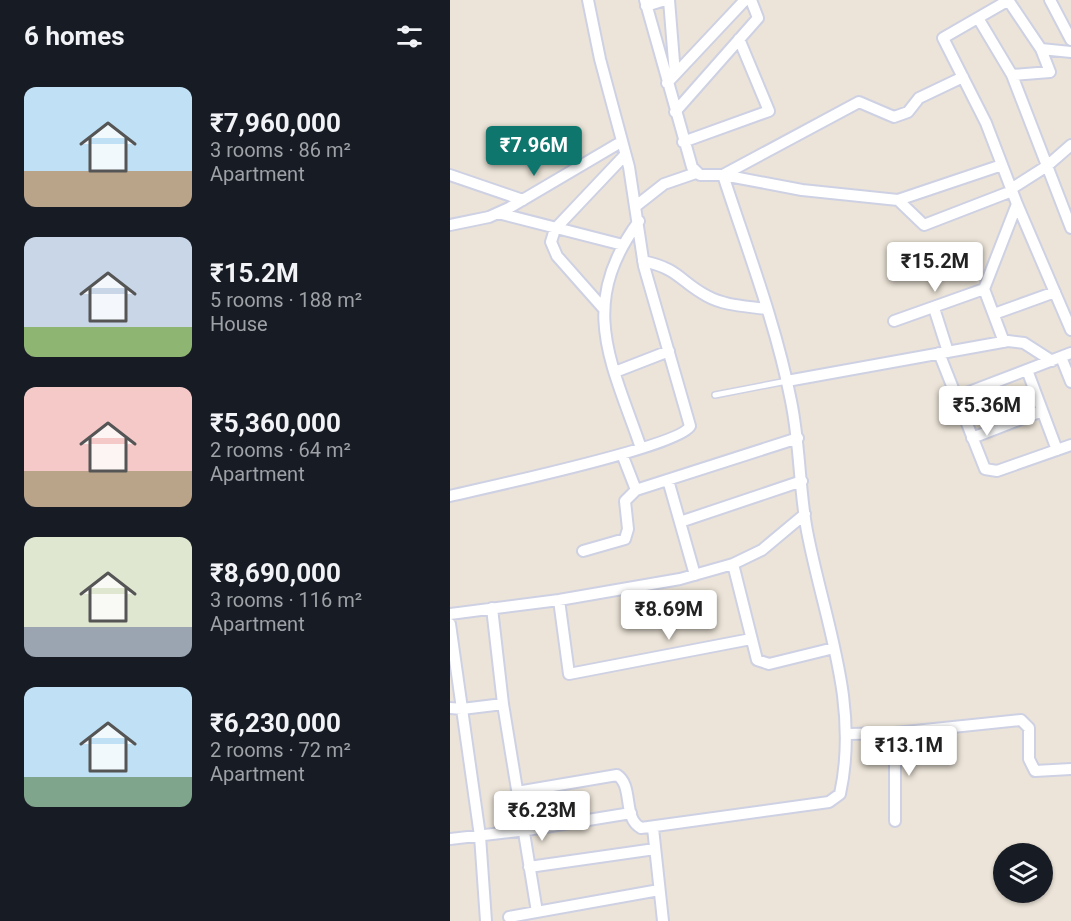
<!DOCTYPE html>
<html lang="en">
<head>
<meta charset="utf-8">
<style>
  body { margin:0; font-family:Roboto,sans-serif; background:#242831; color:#f1f3f6; height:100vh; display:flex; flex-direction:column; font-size:22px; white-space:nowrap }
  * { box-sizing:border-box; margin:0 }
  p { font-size:20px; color:#9ea1a6 }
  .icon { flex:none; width:33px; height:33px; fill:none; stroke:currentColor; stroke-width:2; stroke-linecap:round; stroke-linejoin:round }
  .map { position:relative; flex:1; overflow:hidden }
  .drawer { display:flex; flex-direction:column; background:#171b24; width:450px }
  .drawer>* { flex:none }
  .fabs { position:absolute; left:543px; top:843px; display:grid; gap:12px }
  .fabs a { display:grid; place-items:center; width:60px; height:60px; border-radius:50%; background:#171b24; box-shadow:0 2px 4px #0004; font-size:30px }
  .price { position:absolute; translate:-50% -51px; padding:0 14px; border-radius:6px; background:#fff; color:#222; font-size:20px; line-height:39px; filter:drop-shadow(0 2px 3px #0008) }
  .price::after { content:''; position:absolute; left:50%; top:36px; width:18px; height:14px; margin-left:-9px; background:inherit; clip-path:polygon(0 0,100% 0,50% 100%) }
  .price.on { background:#0f766e; color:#fff }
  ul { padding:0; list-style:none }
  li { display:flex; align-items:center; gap:18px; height:150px; padding:0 24px }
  li span { display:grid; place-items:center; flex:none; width:168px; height:120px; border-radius:12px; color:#555 }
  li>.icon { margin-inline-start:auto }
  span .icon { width:72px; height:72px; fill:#fffc; stroke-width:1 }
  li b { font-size:26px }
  h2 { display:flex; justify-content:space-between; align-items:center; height:72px; padding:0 24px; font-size:26px }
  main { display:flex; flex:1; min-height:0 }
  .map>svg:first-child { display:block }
</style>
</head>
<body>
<main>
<section class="drawer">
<h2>6 homes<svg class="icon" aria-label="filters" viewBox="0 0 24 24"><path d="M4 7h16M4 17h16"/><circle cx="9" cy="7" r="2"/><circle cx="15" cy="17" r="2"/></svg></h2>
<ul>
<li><span style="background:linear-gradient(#bfe0f5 70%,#b9a48a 0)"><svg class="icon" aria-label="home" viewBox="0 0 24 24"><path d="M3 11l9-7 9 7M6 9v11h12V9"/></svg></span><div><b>₹7,960,000</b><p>3 rooms · 86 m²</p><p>Apartment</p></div></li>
<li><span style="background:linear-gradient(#c9d6e8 75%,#8fb573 0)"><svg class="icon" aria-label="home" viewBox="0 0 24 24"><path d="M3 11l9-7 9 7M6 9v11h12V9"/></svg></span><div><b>₹15.2M</b><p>5 rooms · 188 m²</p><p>House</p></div></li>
<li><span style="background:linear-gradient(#f6c9c9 70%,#b9a48a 0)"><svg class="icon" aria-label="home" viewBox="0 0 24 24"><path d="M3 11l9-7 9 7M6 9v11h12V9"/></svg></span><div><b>₹5,360,000</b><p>2 rooms · 64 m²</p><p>Apartment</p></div></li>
<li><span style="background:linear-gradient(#dfe7d0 75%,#9aa5b1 0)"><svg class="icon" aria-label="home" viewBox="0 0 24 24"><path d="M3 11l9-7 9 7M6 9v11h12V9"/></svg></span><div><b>₹8,690,000</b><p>3 rooms · 116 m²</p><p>Apartment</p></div></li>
<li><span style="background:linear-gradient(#bfe0f5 75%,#7fa58c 0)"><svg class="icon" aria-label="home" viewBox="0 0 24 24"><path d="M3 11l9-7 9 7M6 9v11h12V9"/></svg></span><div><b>₹6,230,000</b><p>2 rooms · 72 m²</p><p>Apartment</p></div></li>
</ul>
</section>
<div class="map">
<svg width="621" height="921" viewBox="0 0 621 921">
  <rect width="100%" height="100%" fill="#ece4d8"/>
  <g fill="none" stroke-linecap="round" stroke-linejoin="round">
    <g stroke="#ced1e3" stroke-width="8">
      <path id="lane" d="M 265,395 L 337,381"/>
    </g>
    <g stroke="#ced1e3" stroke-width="14">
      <path id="street" d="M 219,0 L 225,74
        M 558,0 L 591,49 L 600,72 L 562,75
        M 559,0 L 493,38 L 536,123 L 567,204 L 621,330
        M 600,0 L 621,40
        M 196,6 L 215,0
        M 528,18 L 562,75 L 621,228
        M 591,49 L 621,52
        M 217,83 L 295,0
        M 225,112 L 308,18 L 301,0
        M 233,142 L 319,111 L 289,39
        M 0,175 L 73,200
        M 273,175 L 352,190 L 448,200 L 474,225 L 562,191
        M 273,175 L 409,102 L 444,117 L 458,112 L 469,98 L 513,77
        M 561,189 L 597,166 L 621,145
        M 448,200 L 552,165
        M 186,206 L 214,184 L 246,173
        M 48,213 L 173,245
        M 189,221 C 127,305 161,361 191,448
        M 0,225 L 39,217 L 59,208 L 171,142
        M 193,261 C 230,269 229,281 257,296 C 275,306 297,306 316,309
        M 153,308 L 107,256 L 101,242 L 105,229 L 175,155
        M 484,308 L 498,352
        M 544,314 L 605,292
        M 444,321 L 534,289
        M 554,342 L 534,289 L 567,204
        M 489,353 L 535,469 L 547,471 L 621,445
        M 611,357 L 621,382
        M 577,370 L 607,450
        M 165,372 L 219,351
        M 337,381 L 558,341 L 574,343 L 602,361
        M 506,397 L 621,353
        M 522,438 L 592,411
        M 172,454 L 186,490
        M 218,480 L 245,575
        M 0,496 C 33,488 231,446 240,426 L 194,266 L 179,167 L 150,59 L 138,0
        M 230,522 L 352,481
        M 133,551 L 175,539 L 178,529 L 175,501 L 186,490 L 348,438
        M 283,564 L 307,660 L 319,664 L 384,648
        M 109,600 L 119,674 L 301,639
        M 42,608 L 53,704 L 87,912
        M 0,614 L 109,600 L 230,579 L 283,564 L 312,550 L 355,514
        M 0,624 L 30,836 L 36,921
        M 0,708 L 12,709 L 53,704
        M 398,734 L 445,733 L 571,720 L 579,728 L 579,759 L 585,771 L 621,769
        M 67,792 L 167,775 C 184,786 172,818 191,828 L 379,802 L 390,794 C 410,703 374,620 357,531 C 349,488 350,444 341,401 C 326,324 297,249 273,175 L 250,175 L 242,167 L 195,0
        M 445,821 L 445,733
        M 203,828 L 213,921
        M 0,839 L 77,830 L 181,813
        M 79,867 L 205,849
        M 59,917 L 209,890"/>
    </g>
    <use href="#lane" stroke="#fff" stroke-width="5"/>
    <use href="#street" stroke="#fff" stroke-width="10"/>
  </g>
</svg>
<div class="fabs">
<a><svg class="icon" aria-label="layers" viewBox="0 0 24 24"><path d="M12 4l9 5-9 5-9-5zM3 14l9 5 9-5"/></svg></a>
</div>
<b class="price on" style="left:84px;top:177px">₹7.96M</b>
<b class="price" style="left:485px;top:293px">₹15.2M</b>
<b class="price" style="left:537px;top:437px">₹5.36M</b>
<b class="price" style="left:219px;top:641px">₹8.69M</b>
<b class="price" style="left:459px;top:777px">₹13.1M</b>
<b class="price" style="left:92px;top:842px">₹6.23M</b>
</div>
</main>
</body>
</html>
